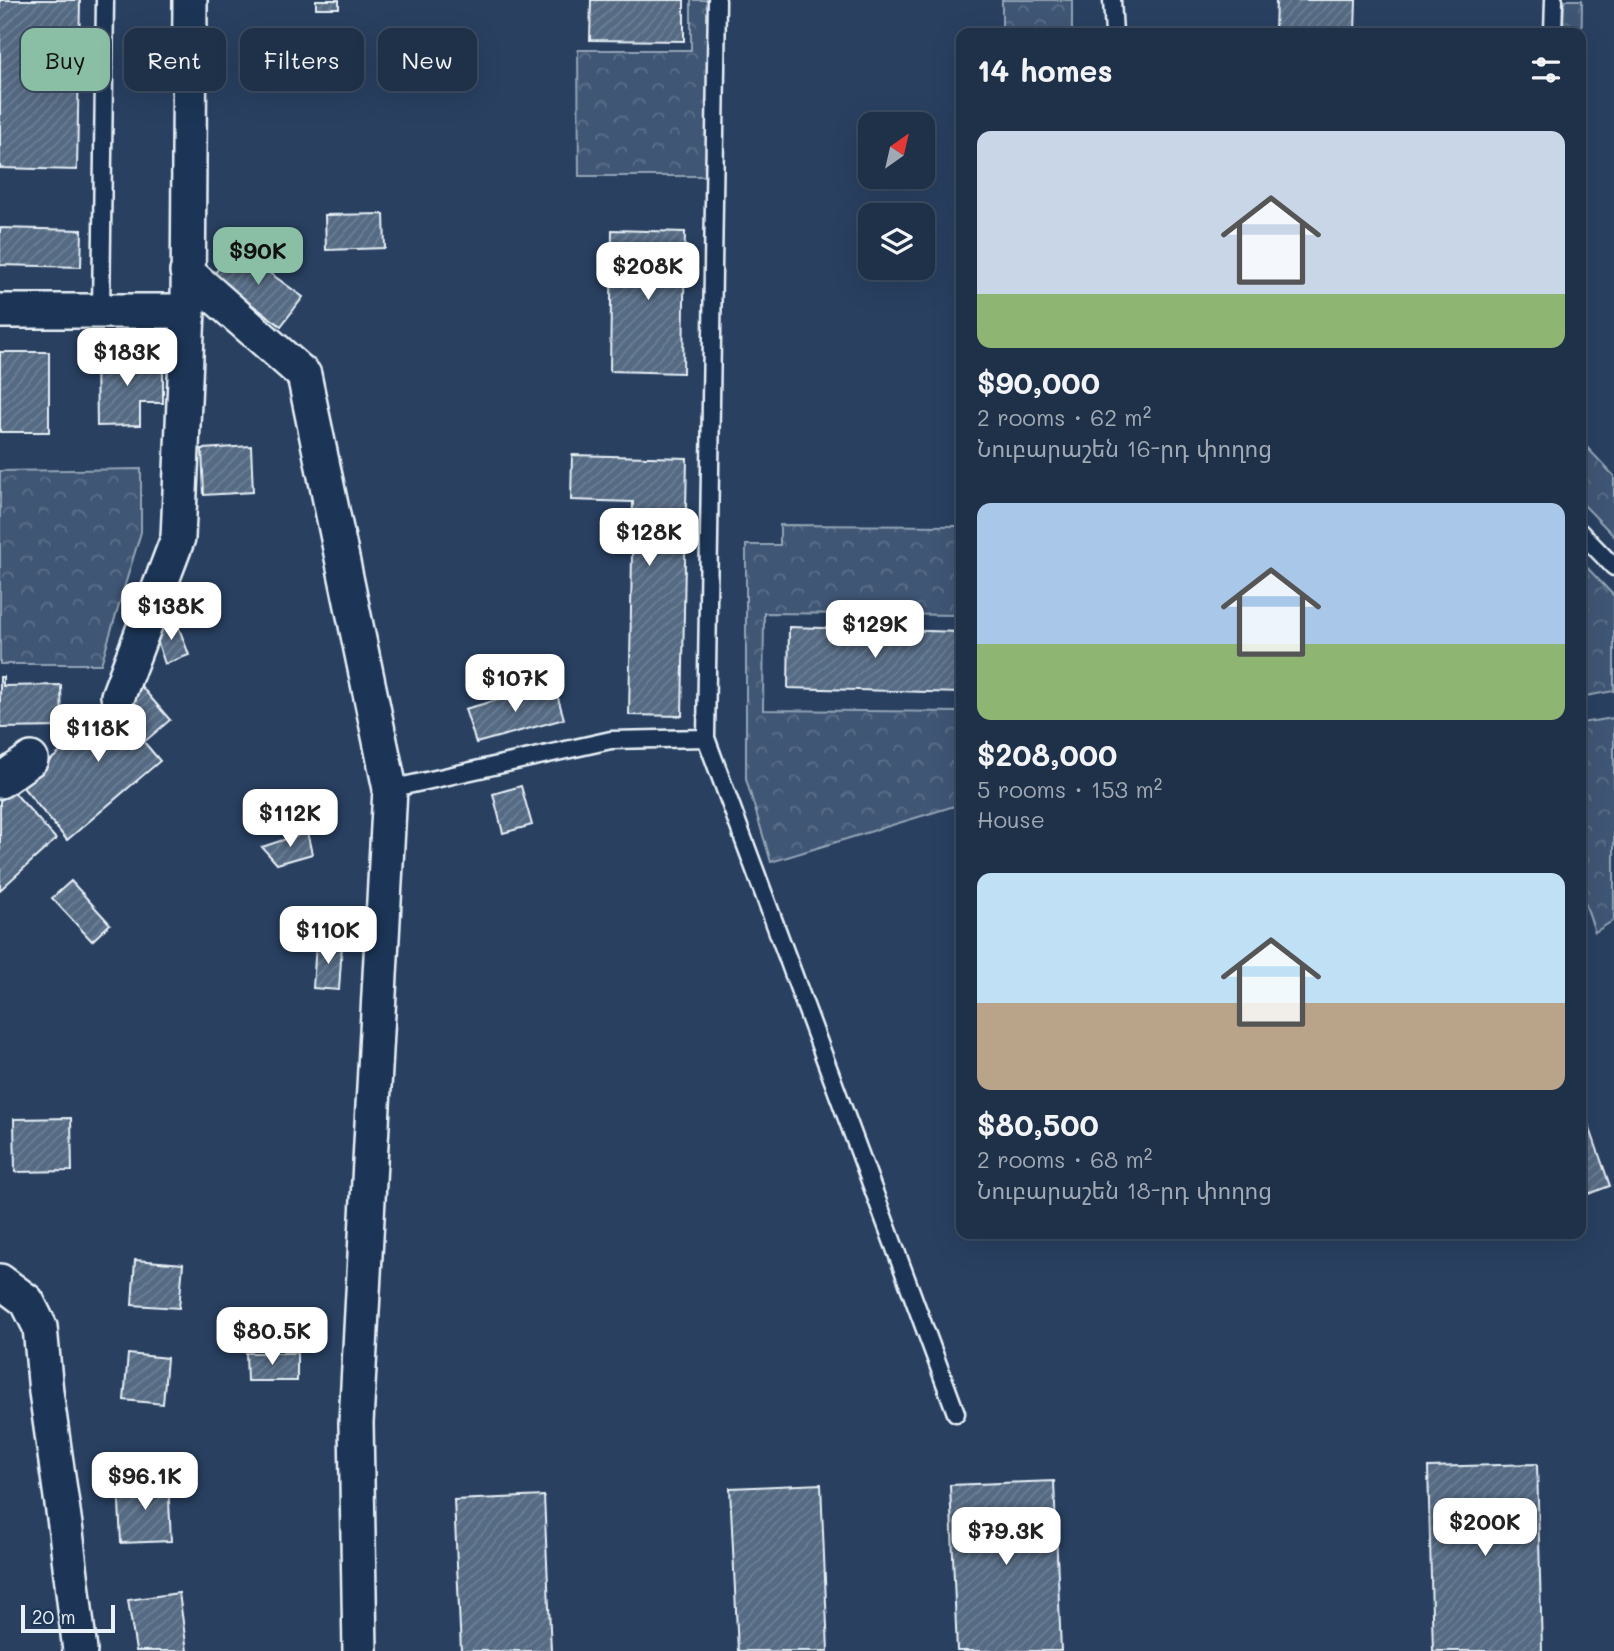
<!DOCTYPE html>
<html lang="en">
<head>
<meta charset="utf-8">
<style>
  body { margin:0; font-family:Mali,"Noto Sans Armenian",sans-serif; background:#273850; color:#f1f3f6; height:100vh; display:flex; flex-direction:column; font-size:26px; white-space:nowrap }
  * { box-sizing:border-box; margin:0 }
  p { font-size:23px; color:#a1a9b4 }
  .icon { flex:none; width:38px; height:38px; fill:none; stroke:currentColor; stroke-width:2; stroke-linecap:round; stroke-linejoin:round }
  .map { position:relative; flex:1; overflow:hidden }
  .panel { position:absolute; left:956px; top:28px; width:630px; height:1211px; display:flex; flex-direction:column; background:#1f3049; border-radius:14px; box-shadow:0 7px 28px #0002,0 0 0 2px #3c4b61 }
  .panel>* { flex:none }
  .guide { position:absolute; left:21px; top:28px; width:665px; height:63px; display:flex; gap:14px }
  .needle { width:46px; rotate:34deg }
  .controls { position:absolute; left:858px; top:112px; display:grid; gap:14px }
  .controls a { display:grid; place-items:center; width:77px; height:77px; border-radius:14px; background:#1f3049; box-shadow:0 7px 28px #0002,0 0 0 2px #3c4b61; font-size:35px }
  .scale { position:absolute; left:21px; bottom:18px; width:94px; box-sizing:border-box; padding-left:7px; border:4px solid #e8f1f8; border-top:0; font-size:19px; line-height:24px; white-space:nowrap; color:#e8f1f8; -webkit-text-stroke:5px #1d3557; paint-order:stroke }
  .price { position:absolute; translate:-50% -60px; padding:0 16px; border-radius:14px; background:#fff; color:#222; font-size:23px; line-height:46px; filter:drop-shadow(0 2px 4px #0008) }
  .price::after { content:''; position:absolute; left:50%; top:42px; width:21px; height:16px; margin-left:-10px; background:inherit; clip-path:polygon(0 0,100% 0,50% 100%) }
  .price.on { background:#8abfa5; color:#111 }
  ul { padding:0; list-style:none }
  li { display:grid; align-content:center; gap:14px; height:371px; padding:0 21px }
  li span { display:grid; place-items:center; height:217px; border-radius:14px; color:#555 }
  li>.icon { margin-inline-start:auto }
  span .icon { width:126px; height:126px; fill:#fffc; stroke-width:1 }
  li b { font-size:30px }
  h2 { display:flex; justify-content:space-between; align-items:center; height:84px; padding:0 21px; font-size:30px }
  .chip { padding:0 24px; border-radius:14px; background:#1f3049; box-shadow:0 7px 28px #0002,0 0 0 2px #3c4b61; font-size:24px; line-height:63px }
  .chip.on { background:#8abfa5; color:#111 }
  .map>svg:first-child { display:block }
</style>
</head>
<body>
<div class="map">
<svg width="1614" height="1651" viewBox="0 0 1614 1651">
  <defs>
    <pattern id="forest-crowns" width="20" height="18" patternUnits="userSpaceOnUse" patternTransform="scale(1.75)"><rect width="20" height="18" fill="#415774"/><path d="M2 6a3 3 0 1 1 6 0M12 15a3 3 0 1 1 6 0" fill="none" stroke="#5c7089"/></pattern>
    <pattern id="building-hatch" width="6" height="6" patternUnits="userSpaceOnUse" patternTransform="scale(1.75)"><rect width="6" height="6" fill="#556a83"/><path d="M-1 1l2-2M0 6l6-6M5 7l2-2" fill="none" stroke="#6d8095"/></pattern>
  </defs>
  <rect width="100%" height="100%" fill="#294061"/>
  <filter id="ink" filterUnits="userSpaceOnUse"><feTurbulence type="fractalNoise" baseFrequency=".0143" numOctaves="2"/><feDisplacementMap in="SourceGraphic" scale="14" xChannelSelector="R" yChannelSelector="G"/><feConvolveMatrix kernelMatrix="1 2 1 2 8 2 1 2 1" color-interpolation-filters="sRGB"/></filter>
  <g filter="url(#ink)">
    <path fill="url(#forest-crowns)" stroke="#94a4b6" stroke-width="2" d="M 691,0 L 710,0 L 711,176 L 579,176 L 578,50 L 691,50 Z
      M 1002,0 L 1072,0 L 1072,33 L 1002,33 Z
      M 1564,0 L 1582,0 L 1580,153 L 1580,33 L 1563,33 Z
      M 1580,440 L 1614,476 L 1614,536 L 1580,501 Z
      M 141,469 L 141,532 L 101,664 L 0,664 L 0,471 Z
      M 780,525 L 961,526 L 961,615 L 764,613 L 763,710 L 961,712 L 961,804 L 771,862 L 746,779 L 746,545 L 780,545 Z
      M 1580,560 L 1614,596 L 1614,691 L 1580,697 Z
      M 1614,718 L 1614,920 L 1595,932 L 1580,888 L 1580,723 Z"/>
    <path fill="url(#building-hatch)" stroke="#e8f1f8" stroke-width="2" d="M 0,0 L 80,0 L 77,170 L 0,168 Z
      M 316,0 L 339,0 L 339,8 L 316,8 Z
      M 591,0 L 684,0 L 684,41 L 590,40 Z
      M 1276,0 L 1356,0 L 1355,33 L 1275,33 Z
      M 384,214 L 385,248 L 326,250 L 325,215 Z
      M 0,228 L 82,230 L 81,267 L 0,265 Z
      M 612,230 L 685,232 L 683,373 L 610,371 Z
      M 234,247 L 303,297 L 281,326 L 213,276 Z
      M 0,352 L 49,352 L 49,432 L 0,432 Z
      M 163,356 L 163,403 L 140,403 L 140,425 L 97,426 L 96,357 Z
      M 251,446 L 253,492 L 204,495 L 202,449 Z
      M 572,455 L 687,458 L 682,716 L 629,715 L 633,502 L 571,500 Z
      M 176,620 L 189,655 L 165,664 L 153,628 Z
      M 789,627 L 961,632 L 961,693 L 788,688 Z
      M 0,677 L 3,677 L 3,686 L 61,685 L 62,727 L 0,728 Z
      M 554,684 L 564,719 L 476,743 L 465,709 Z
      M 140,685 L 170,720 L 144,742 L 160,761 L 67,840 L 21,785 Z
      M 521,786 L 532,825 L 503,833 L 493,794 Z
      M 12,790 L 56,839 L 0,890 L 0,801 Z
      M 307,832 L 312,854 L 277,864 L 262,847 Z
      M 71,881 L 110,924 L 92,941 L 52,898 Z
      M 316,943 L 342,945 L 339,990 L 313,988 Z
      M 1580,1100 L 1610,1186 L 1580,1197 Z
      M 71,1118 L 72,1171 L 15,1172 L 14,1119 Z
      M 135,1260 L 183,1264 L 179,1308 L 132,1305 Z
      M 246,1353 L 297,1353 L 297,1381 L 247,1381 Z
      M 128,1354 L 167,1358 L 163,1404 L 124,1400 Z
      M 1537,1464 L 1542,1651 L 1433,1651 L 1428,1467 Z
      M 168,1480 L 171,1541 L 121,1543 L 118,1482 Z
      M 1054,1481 L 1061,1651 L 957,1651 L 950,1485 Z
      M 821,1484 L 828,1651 L 738,1651 L 730,1488 Z
      M 544,1496 L 551,1651 L 461,1651 L 454,1500 Z
      M 179,1593 L 187,1651 L 136,1651 L 128,1600 Z"/>
    <g fill="none" stroke-linecap="round" stroke-linejoin="round">
      <g stroke="#e8f1f8" stroke-width="21">
        <path id="service" d="M 717,0 L 706,738 L 956,1413
          M 1112,0 L 1114,33
          M 1553,33 L 1554,0
          M 101,311 L 105,0
          M 1580,532 L 1614,567
          M 390,789 L 611,740 L 706,738"/>
      </g>
      <g stroke="#e8f1f8" stroke-width="38">
        <path id="minor" d="M 187,272 L 304,375 L 390,789 L 356,1423 L 360,1651
          M 0,311 L 188,311
          M 118,696 L 178,538 L 188,311 L 190,0
          M 0,781 L 31,759
          M 0,1281 L 27,1301 L 40,1327 L 46,1392 L 66,1532 L 80,1651"/>
      </g>
      <path stroke="#e8f1f8" stroke-width="4.5" stroke-dasharray="7 5" stroke-linecap="butt" d="M 55,742 L 93,714"/>
      <use href="#service" stroke="#1d3557" stroke-width="16"/>
      <use href="#minor" stroke="#1d3557" stroke-width="33"/>
    </g>
  </g>
</svg>
<div class="controls">
<a><svg class="needle" viewBox="-14 -14 28 28"><path d="M0-13l5 13h-10z" fill="#e53935"/><path d="M0 13l5-13h-10z" fill="#a1a9b4"/></svg></a>
<a><svg class="icon" aria-label="layers" viewBox="0 0 24 24"><path d="M12 4l9 5-9 5-9-5zM3 14l9 5 9-5"/></svg></a>
</div>
<div class="scale">20 m</div>
<b class="price on" style="left:258px;top:287px">$90K</b>
<b class="price" style="left:648px;top:302px">$208K</b>
<b class="price" style="left:127px;top:388px">$183K</b>
<b class="price" style="left:649px;top:568px">$128K</b>
<b class="price" style="left:171px;top:642px">$138K</b>
<b class="price" style="left:875px;top:660px">$129K</b>
<b class="price" style="left:515px;top:714px">$107K</b>
<b class="price" style="left:98px;top:764px">$118K</b>
<b class="price" style="left:290px;top:849px">$112K</b>
<b class="price" style="left:328px;top:966px">$110K</b>
<b class="price" style="left:272px;top:1367px">$80.5K</b>
<b class="price" style="left:145px;top:1512px">$96.1K</b>
<b class="price" style="left:1485px;top:1558px">$200K</b>
<b class="price" style="left:1006px;top:1567px">$79.3K</b>
<div class="guide">
<a class="chip on">Buy</a>
<a class="chip">Rent</a>
<a class="chip">Filters</a>
<a class="chip">New</a>
</div>
<section class="panel">
<h2>14 homes<svg class="icon" aria-label="filters" viewBox="0 0 24 24"><path d="M4 7h16M4 17h16"/><circle cx="9" cy="7" r="2"/><circle cx="15" cy="17" r="2"/></svg></h2>
<ul>
<li><span style="background:linear-gradient(#c9d6e8 75%,#8fb573 0)"><svg class="icon" aria-label="home" viewBox="0 0 24 24"><path d="M3 11l9-7 9 7M6 9v11h12V9"/></svg></span><div><b>$90,000</b><p>2 rooms · 62 m²</p><p>Նուբարաշեն 16-րդ փողոց</p></div></li>
<li><span style="background:linear-gradient(#a9c7e8 65%,#8fb573 0)"><svg class="icon" aria-label="home" viewBox="0 0 24 24"><path d="M3 11l9-7 9 7M6 9v11h12V9"/></svg></span><div><b>$208,000</b><p>5 rooms · 153 m²</p><p>House</p></div></li>
<li><span style="background:linear-gradient(#bfe0f5 60%,#b9a48a 0)"><svg class="icon" aria-label="home" viewBox="0 0 24 24"><path d="M3 11l9-7 9 7M6 9v11h12V9"/></svg></span><div><b>$80,500</b><p>2 rooms · 68 m²</p><p>Նուբարաշեն 18-րդ փողոց</p></div></li>
</ul>
</section>
</div>
</body>
</html>
